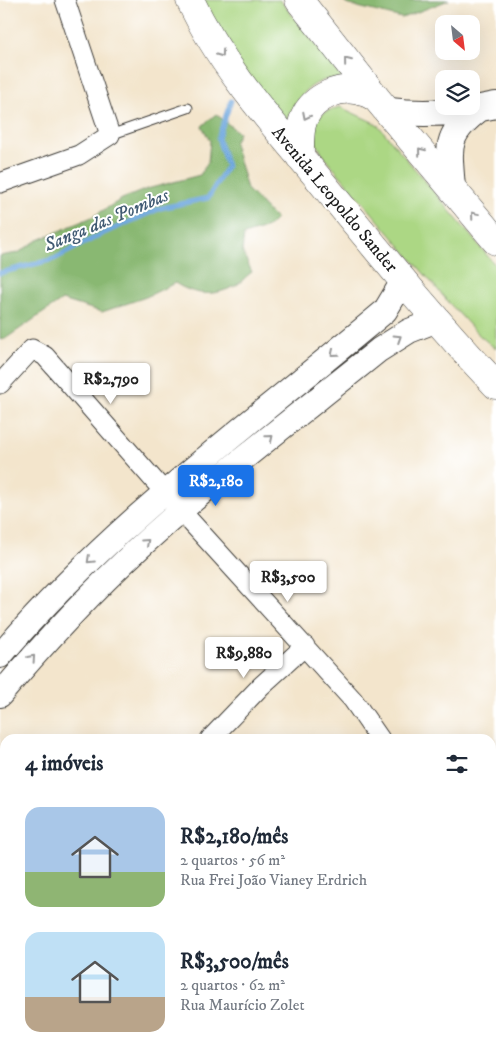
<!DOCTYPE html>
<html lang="pt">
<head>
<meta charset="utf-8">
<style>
  body { margin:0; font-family:"IM FELL DW Pica",serif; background:#f2f2f3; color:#1f2937; height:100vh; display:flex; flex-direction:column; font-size:19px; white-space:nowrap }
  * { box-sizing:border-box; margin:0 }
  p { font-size:16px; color:#747a83 }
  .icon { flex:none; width:28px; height:28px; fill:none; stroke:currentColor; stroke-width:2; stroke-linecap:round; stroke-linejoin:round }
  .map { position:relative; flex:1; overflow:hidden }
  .details { position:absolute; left:0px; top:734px; width:496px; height:321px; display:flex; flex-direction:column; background:#fff; border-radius:15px 15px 0 0; box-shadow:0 5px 20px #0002 }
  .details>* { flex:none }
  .needle { width:32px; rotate:152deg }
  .buttons { position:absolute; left:435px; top:15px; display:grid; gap:10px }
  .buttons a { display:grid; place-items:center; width:45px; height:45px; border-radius:10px; background:#fff; box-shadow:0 5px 20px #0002; font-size:25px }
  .price { position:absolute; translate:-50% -42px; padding:0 11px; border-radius:5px; background:#fff; color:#222; font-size:16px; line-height:32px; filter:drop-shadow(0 1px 2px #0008) }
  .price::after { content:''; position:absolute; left:50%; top:30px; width:15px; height:11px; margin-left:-8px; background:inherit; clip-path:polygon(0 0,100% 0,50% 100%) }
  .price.selected { background:#1a73e8; color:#fff }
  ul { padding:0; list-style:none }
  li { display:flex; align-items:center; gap:15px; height:125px; padding:0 25px }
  li span { display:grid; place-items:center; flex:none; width:140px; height:100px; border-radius:15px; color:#555 }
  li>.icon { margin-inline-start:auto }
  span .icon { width:60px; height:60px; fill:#fffc; stroke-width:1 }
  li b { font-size:21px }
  h2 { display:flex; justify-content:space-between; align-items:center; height:60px; padding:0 25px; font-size:21px }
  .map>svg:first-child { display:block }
</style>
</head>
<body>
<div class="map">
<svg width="496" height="1054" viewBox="0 0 496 1054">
  <rect width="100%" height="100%" fill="#fff"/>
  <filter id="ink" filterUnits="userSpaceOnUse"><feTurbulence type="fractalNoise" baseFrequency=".02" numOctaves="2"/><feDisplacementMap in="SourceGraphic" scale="10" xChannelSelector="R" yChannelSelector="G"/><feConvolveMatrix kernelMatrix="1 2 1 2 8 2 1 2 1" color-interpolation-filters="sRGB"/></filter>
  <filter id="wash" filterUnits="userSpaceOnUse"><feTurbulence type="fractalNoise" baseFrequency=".0096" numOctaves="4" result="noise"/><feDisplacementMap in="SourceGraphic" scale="20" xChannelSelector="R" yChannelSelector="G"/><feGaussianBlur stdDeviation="1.12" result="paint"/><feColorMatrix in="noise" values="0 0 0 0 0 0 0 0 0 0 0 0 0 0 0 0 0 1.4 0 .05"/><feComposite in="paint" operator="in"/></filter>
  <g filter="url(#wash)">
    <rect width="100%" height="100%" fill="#f3e5cc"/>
    <path fill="#acd784" stroke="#647a50" d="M 199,0 L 280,0 L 342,78 C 336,79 328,78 322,81 C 304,87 294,105 286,121 L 230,54 Z
      M 340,107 L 377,124 L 496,266 L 496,349 L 479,335 L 450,304 L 325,158 C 322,152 315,143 314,137 C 312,117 324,111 340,107 Z"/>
    <path fill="#89b872" stroke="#526a47" d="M 343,0 L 449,0 L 402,18 L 346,4 Z
      M 216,114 L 239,133 L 234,143 L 247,189 L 276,219 L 268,227 L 244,235 L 242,251 L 252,272 C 246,276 240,284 233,287 C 211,297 194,295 175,283 L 146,297 L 102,312 L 62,300 L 5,339 L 0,340 L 0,256 L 18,253 L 36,241 L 92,217 L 122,199 L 147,189 L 200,175 L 208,162 L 210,141 L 202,126 Z"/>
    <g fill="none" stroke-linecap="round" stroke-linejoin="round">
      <path stroke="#6fa8de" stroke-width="5" d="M 0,273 L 54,259 L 102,234 L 161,208 L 208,198 L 227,166 L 218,138 L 231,101"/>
    </g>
  </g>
  <g filter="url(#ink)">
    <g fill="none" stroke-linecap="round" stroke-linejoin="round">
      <g stroke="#3c3a36" stroke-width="11">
        <path id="service" d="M 110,135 L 188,108"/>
      </g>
      <g stroke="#3c3a36" stroke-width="21">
        <path id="minor" d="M 0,183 L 79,155 L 110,135 L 65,0
          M 0,384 L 32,349 L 45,356 L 181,511 L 353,700 L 380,739
          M 210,739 L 261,686 L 305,646
          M 0,834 L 5,837
          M 491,926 L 496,936
          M 10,1054 L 12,1050"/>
      </g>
      <g stroke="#3c3a36" stroke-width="26">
        <path id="tertiary" d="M 0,656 C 112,523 253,422 385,311 L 403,281
          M 0,695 C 44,643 90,593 140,547 C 215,478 300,414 379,350 L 409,331 L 437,320"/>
      </g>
      <g stroke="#3c3a36" stroke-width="28">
        <path id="secondary" d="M 389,111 C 426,115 460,113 496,105
          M 452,188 C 449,147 444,135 480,108"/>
      </g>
      <g stroke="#3c3a36" stroke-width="29">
        <path id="trunk" d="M 190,0 C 222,69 275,126 323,184 C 379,252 435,321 496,385
          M 299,0 L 377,99 L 496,241
          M 300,157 C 300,145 299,130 304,118 C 313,97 341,84 363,92 C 368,93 373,96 377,99"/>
      </g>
      <path stroke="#3c3a36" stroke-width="3" stroke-dasharray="1 4" stroke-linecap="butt" d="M 198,1050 L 201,1054
        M 304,1050 L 306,1054
        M 148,1054 L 150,1050
        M 189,1054 L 192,1050
        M 224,1054 L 228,1050
        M 293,1054 L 295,1050"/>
      <use href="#service" stroke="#fff" stroke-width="9"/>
      <use href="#minor" stroke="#fff" stroke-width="19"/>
      <use href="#tertiary" stroke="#fff" stroke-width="24"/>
      <use href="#secondary" stroke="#fff" stroke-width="26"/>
      <use href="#trunk" stroke="#fff" stroke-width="28"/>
    </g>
    <defs><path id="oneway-chevron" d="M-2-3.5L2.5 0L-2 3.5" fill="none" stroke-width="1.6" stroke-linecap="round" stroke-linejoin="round" transform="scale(1.25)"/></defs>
    <g stroke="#999">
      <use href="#oneway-chevron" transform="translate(221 54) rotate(55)"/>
      <use href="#oneway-chevron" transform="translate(347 61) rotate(-129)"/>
      <use href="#oneway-chevron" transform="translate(306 116) rotate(117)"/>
      <use href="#oneway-chevron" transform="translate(421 151) rotate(-129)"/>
      <use href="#oneway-chevron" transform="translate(474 215) rotate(-130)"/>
      <use href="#oneway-chevron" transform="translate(398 338) rotate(-32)"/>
      <use href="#oneway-chevron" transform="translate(334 353) rotate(141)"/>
      <use href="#oneway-chevron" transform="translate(270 438) rotate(-39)"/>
      <use href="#oneway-chevron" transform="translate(146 542) rotate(-42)"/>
      <use href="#oneway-chevron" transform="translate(90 560) rotate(137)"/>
      <use href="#oneway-chevron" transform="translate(32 658) rotate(-48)"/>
    </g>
  </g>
  <g text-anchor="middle" stroke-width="4" stroke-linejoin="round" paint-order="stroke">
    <g font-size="18" fill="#1c1c1c" stroke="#fff">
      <text transform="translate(335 199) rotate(50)" y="6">Avenida Leopoldo Sander</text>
    </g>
    <g font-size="19" font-style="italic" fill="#415b73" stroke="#fff">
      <text transform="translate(106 219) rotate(-23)" y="7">Sanga das Pombas</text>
    </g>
  </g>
</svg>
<div class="buttons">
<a><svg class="needle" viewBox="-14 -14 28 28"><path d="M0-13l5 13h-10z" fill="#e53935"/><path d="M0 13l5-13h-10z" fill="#747a83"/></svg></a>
<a><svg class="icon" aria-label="layers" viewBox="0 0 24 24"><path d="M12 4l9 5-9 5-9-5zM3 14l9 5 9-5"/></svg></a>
</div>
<b class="price" style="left:111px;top:405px">R$2,790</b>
<b class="price selected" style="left:216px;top:507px">R$2,180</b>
<b class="price" style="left:288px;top:603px">R$3,500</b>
<b class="price" style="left:244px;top:679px">R$9,880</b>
<section class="details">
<h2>4 imóveis<svg class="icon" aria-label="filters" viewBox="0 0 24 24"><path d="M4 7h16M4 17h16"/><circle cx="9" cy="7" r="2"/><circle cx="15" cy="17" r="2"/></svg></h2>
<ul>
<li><span style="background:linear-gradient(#a9c7e8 65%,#8fb573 0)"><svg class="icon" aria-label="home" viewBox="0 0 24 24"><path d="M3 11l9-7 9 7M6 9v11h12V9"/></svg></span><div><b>R$2,180/mês</b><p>2 quartos · 56 m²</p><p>Rua Frei João Vianey Erdrich</p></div></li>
<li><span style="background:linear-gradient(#bfe0f5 65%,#b9a48a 0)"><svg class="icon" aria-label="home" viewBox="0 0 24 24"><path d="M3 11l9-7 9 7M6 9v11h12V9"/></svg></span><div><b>R$3,500/mês</b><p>2 quartos · 62 m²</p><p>Rua Maurício Zolet</p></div></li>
</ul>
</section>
</div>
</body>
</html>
